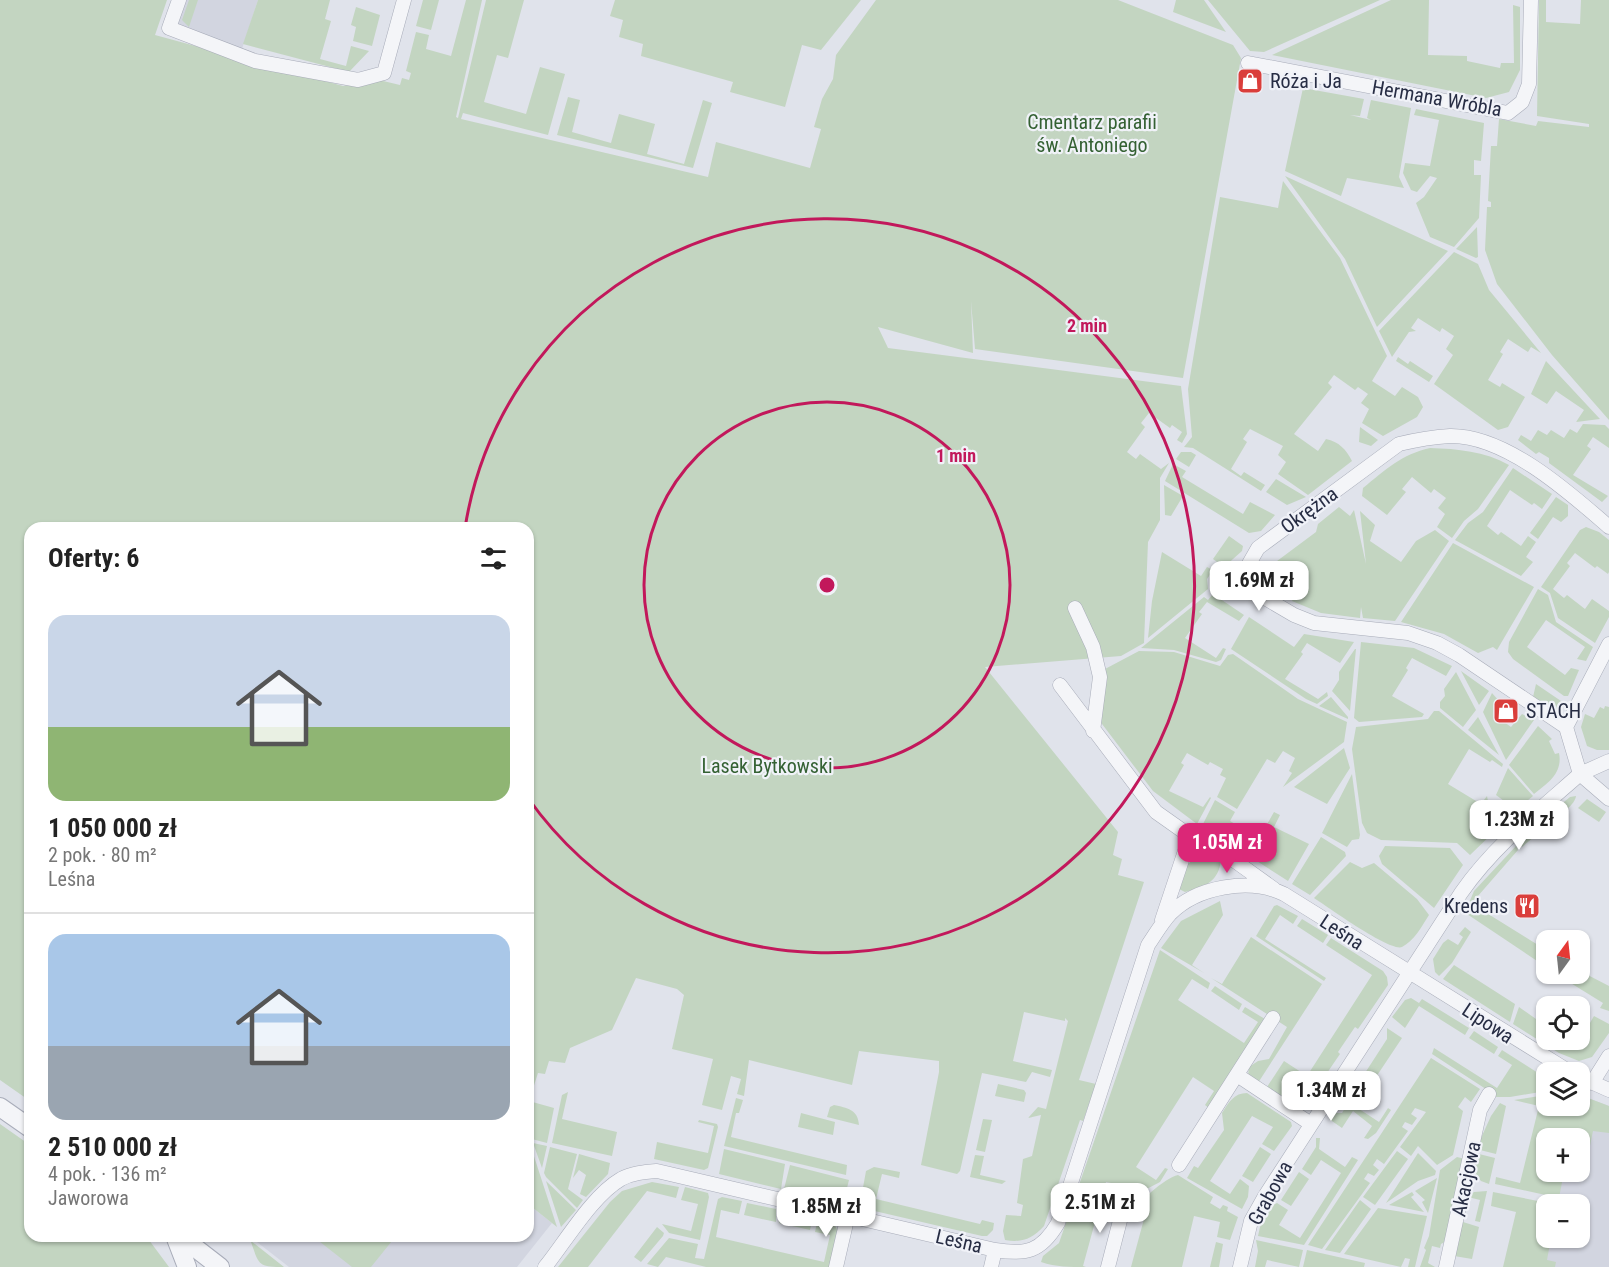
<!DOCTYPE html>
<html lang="pl">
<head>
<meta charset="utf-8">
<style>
  body { margin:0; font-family:"Roboto Condensed",sans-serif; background:#f2f2f2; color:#222; height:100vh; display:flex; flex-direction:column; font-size:22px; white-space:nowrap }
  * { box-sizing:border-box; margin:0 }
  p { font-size:20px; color:#767676 }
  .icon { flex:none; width:33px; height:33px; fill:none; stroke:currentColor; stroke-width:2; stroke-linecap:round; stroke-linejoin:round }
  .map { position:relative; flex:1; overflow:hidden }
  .side { position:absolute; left:24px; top:522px; width:510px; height:720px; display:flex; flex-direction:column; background:#fff; border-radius:18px; box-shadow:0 2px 4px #0004 }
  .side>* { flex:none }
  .needle { width:39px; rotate:15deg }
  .buttons { position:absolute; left:1536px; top:930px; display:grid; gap:12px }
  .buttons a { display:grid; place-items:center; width:54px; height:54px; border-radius:12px; background:#fff; box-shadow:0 2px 4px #0004; font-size:30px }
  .price { position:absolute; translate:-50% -51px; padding:0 14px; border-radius:12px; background:#fff; color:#222; font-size:20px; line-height:39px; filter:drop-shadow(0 2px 3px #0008) }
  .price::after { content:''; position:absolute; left:50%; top:36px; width:18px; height:14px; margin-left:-9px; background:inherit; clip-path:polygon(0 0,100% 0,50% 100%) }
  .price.on { background:#db2777; color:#fff }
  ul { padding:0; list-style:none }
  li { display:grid; align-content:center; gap:12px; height:318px; padding:0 24px }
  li+li { border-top:2px solid #e0e0e0 }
  li span { display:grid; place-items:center; height:186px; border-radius:18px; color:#555 }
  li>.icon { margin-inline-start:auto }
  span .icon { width:108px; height:108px; fill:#fffc; stroke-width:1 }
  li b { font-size:26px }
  h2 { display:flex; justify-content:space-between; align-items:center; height:72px; padding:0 24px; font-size:26px }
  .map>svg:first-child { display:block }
</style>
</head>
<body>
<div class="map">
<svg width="1609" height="1267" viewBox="0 0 1609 1267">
  <rect width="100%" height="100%" fill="#e0e3eb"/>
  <path fill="#d2d5e0" d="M 184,0 L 258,0 L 242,49 L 176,25 Z
    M 1580,1095 L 1609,1106 L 1609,1267 L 1538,1267 L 1546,1221 L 1546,1238 L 1580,1238 L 1580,1204 L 1550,1204 L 1556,1172 L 1580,1172 Z
    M 528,1204 L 552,1223 L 517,1267 L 289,1267 L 253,1239 L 254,1236 L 528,1236 Z"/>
  <path fill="#c3d5c1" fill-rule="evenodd" d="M 0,0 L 167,0 L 155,35 L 343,86 L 379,80 L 400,85 L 402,78 L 409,80 L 411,73 L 406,71 L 416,32 L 429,35 L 426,49 L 451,56 L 466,0 L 482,0 L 456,117 L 458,118 L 486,0 L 524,0 L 508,58 L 497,55 L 484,102 L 526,114 L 540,67 L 565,74 L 548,135 L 463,113 L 461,119 L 708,177 L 716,142 L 810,168 L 821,129 L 814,127 L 822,99 L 833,79 L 836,55 L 876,0 L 1118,0 L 1233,45 L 1241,58 L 1183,378 L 975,349 L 971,301 L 973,353 L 878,327 L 888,348 L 1181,386 L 1187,434 L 1182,443 L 1177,440 L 1182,432 L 1172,425 L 1170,428 L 1149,413 L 1141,423 L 1145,427 L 1127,452 L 1136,459 L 1140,454 L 1161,469 L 1169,463 L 1160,478 L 1160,520 L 1148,542 L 1144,643 L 1121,656 L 985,667 L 1118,832 L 1113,855 L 1122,859 L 1118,875 L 1144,882 L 1079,1080 L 1096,1084 L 1083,1121 L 1080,1120 L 1044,1226 C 1032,1239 1022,1243 1005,1240 L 1003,1231 L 1006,1215 L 1021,1216 L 1023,1205 L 1017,1203 L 1023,1159 L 1032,1156 L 1041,1115 L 1028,1118 L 1038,1107 L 1046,1109 L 1068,1021 L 1065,1018 L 1065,1021 L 1024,1012 L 1013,1061 L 1052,1070 L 1050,1077 L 1032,1072 L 1026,1082 L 982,1073 L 960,1171 L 957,1174 L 921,1165 L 939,1072 L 939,1061 L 859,1051 L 852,1085 L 749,1060 L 744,1096 L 737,1094 L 741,1079 L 731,1076 L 722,1110 L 702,1105 L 713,1059 L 672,1049 L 684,995 L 677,989 L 636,978 L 612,1030 L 570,1048 L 565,1063 L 549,1061 L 545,1074 L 538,1073 L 529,1101 L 554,1108 L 547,1143 L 528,1138 L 533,1116 L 528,1114 L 528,528 L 30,528 L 30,1101 L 0,1080 Z
    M 189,0 L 198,0 L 189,27 L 182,20 Z
    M 258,0 L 330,0 L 325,19 L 331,21 L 320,59 L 346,66 L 351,46 L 369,51 L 349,72 L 243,44 Z
    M 423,0 L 439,0 L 431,30 L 416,26 Z
    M 615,0 L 861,0 L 821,50 L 802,45 L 785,107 L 730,92 L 733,82 L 641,56 L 643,44 L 619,37 L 623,20 L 610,16 Z
    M 1176,0 L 1204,0 L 1226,32 L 1173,12 Z
    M 1208,0 L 1380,0 L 1264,52 L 1250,51 Z
    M 1391,0 L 1429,0 L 1428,55 L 1467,56 L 1467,61 L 1500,68 L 1501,63 L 1514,63 L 1513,5 L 1520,7 L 1520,70 L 1509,92 L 1486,98 L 1272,55 Z
    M 1539,0 L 1546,0 L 1546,22 L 1580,24 L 1581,0 L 1609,0 L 1609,420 L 1552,355 L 1497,284 L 1485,250 L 1487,207 L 1491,207 L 1491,202 L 1488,201 L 1491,146 L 1497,146 L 1499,119 L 1536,126 L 1538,121 L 1589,127 L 1589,124 L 1537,116 Z
    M 356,7 L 380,15 L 372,46 L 353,41 L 356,27 L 351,25 Z
    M 1303,88 L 1364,99 L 1360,116 L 1350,115 L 1371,120 L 1367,118 L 1371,100 L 1411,108 L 1399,177 L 1404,188 L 1347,178 L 1341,196 L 1285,171 Z
    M 568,97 L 580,100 L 572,132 L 611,143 L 619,114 L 655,124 L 647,154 L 684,164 L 703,100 L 712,103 L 693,168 L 557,135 Z
    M 1416,109 L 1484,123 L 1481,161 L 1474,160 L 1474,175 L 1481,175 L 1479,218 L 1454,247 L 1430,237 L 1416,203 L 1424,197 L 1437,178 L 1430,176 L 1417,192 L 1411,190 L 1403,173 L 1405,163 L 1430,166 L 1439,120 L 1414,115 Z
    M 1285,176 L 1448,251 L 1377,327 L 1345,259 Z
    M 1283,181 L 1340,258 L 1387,356 L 1372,381 L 1395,396 L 1402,387 L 1418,397 L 1423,407 L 1417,417 L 1383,436 L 1362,423 L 1369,409 L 1361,403 L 1368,394 L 1358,387 L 1355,390 L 1334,375 L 1328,383 L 1332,387 L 1294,434 L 1318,451 L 1326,439 C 1339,442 1346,449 1352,461 L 1308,495 L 1278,474 L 1286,462 L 1278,455 L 1283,446 L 1250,429 L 1243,439 L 1247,442 L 1231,469 L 1241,476 L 1244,472 L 1265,485 L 1261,491 L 1193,448 L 1184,447 L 1192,437 L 1188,389 L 1220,197 L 1278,208 Z
    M 1477,227 L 1478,257 L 1476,258 L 1456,249 Z
    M 1454,252 L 1478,264 L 1489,290 L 1541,353 L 1531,347 L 1528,352 L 1508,339 L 1500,352 L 1503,354 L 1488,380 L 1500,387 L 1502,383 L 1525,397 L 1508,427 L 1498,430 L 1434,384 L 1453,355 L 1446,349 L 1454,336 L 1442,328 L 1440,332 L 1418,318 L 1411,328 L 1416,331 L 1409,332 L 1392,357 L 1379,331 Z
    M 1398,357 L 1408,364 L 1410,361 L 1433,376 L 1429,382 L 1396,361 Z
    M 1546,361 L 1600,419 L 1576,422 L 1584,410 L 1556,391 L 1547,404 L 1531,394 Z
    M 1583,424 L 1605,425 L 1609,429 L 1609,448 L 1593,437 L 1587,446 L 1591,449 L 1573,475 L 1608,496 L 1602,502 L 1549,463 L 1549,458 L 1539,452 L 1536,454 L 1518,440 L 1521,435 L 1531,441 L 1538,430 L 1547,435 L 1551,430 L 1564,438 L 1570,429 L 1577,433 Z
    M 1360,427 L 1378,440 L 1371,446 L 1359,442 Z
    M 1430,448 C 1458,449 1484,451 1509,465 L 1478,509 L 1464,521 L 1452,538 L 1437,527 L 1445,514 L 1438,508 L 1446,498 L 1434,489 L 1431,493 L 1412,477 L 1402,489 L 1406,492 L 1387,515 L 1362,496 L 1363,488 C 1385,470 1402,454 1430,448 Z
    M 1181,452 L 1191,452 L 1196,455 L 1189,467 L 1176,459 Z
    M 1173,464 L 1186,471 L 1182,477 L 1243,514 L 1250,502 L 1275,515 L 1261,531 L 1249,533 L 1165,481 Z
    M 1513,468 L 1552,494 L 1542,509 L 1534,503 L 1532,505 L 1510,490 L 1487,526 L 1498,535 L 1501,532 L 1521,546 L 1528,536 L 1536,542 L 1526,557 L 1533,562 L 1521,576 L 1455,540 L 1468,523 L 1483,512 Z
    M 1276,479 L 1306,497 L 1287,505 L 1266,492 Z
    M 1164,485 L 1183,496 L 1171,516 L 1165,515 Z
    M 1556,497 L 1568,505 L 1568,516 L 1561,522 L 1553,517 L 1538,539 L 1530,533 Z
    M 1339,507 L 1350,516 L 1354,510 L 1366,564 L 1360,511 L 1375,525 L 1370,541 L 1401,562 L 1416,541 L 1435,530 L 1449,541 L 1395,621 L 1363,618 L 1361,607 L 1360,618 L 1321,613 L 1292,601 L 1296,594 L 1283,587 L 1285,583 L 1274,576 L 1268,585 L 1262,580 L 1261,573 L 1316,532 L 1318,524 Z
    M 1586,527 L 1599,532 L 1609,540 L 1609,572 L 1608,574 L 1597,566 L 1595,568 L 1575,553 L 1567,563 L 1570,566 L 1553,589 L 1564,598 L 1567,595 L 1585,609 L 1592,599 L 1609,611 L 1609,617 L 1595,643 L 1558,618 L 1550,593 L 1541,587 L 1580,530 Z
    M 1229,536 L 1243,546 L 1242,551 L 1224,567 L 1213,559 Z
    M 1453,543 L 1534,587 L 1497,650 L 1493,647 L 1478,653 L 1444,634 L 1401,622 Z
    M 1162,552 L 1201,576 L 1207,567 L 1213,570 L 1207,579 L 1208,589 L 1148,638 L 1152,601 Z
    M 1538,589 L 1548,595 L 1556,622 L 1593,647 L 1586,661 L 1577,659 L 1585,647 L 1546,620 L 1527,647 L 1565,675 L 1571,668 L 1579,670 L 1568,696 L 1564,696 L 1513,659 L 1508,652 L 1509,642 Z
    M 1213,594 L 1244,615 L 1239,621 L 1207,602 L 1199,612 L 1202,614 L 1185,638 L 1216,658 L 1223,648 L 1226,649 L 1221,660 L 1216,662 L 1174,650 L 1141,648 L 1204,597 L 1208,600 Z
    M 1249,617 L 1294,647 L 1304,634 L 1354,642 L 1340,663 L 1307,643 L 1301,652 L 1303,654 L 1285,679 L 1318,699 L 1327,692 L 1328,696 L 1317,704 L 1306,699 L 1231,649 Z
    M 1361,642 L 1414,648 L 1452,666 L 1446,676 L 1412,658 L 1406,668 L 1408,670 L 1392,696 L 1424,714 L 1422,717 L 1359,722 L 1354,718 Z
    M 1355,649 L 1356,649 L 1350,711 L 1332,691 L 1339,680 L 1339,672 Z
    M 1139,651 L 1174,652 L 1220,666 L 1228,655 L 1233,654 L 1298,699 L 1347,722 L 1344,742 L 1283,787 L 1292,773 L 1289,771 L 1295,758 L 1283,751 L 1275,763 L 1267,759 L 1237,809 L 1217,797 L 1226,778 L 1220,775 L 1223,769 L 1210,762 L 1208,765 L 1187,753 L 1181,763 L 1184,765 L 1169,791 L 1203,807 L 1210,797 L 1211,798 L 1197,824 L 1153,791 L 1099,720 L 1105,669 Z
    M 1461,671 L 1489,691 L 1479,705 Z
    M 1456,672 L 1476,710 L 1463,727 L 1440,708 L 1440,702 L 1445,696 L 1444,689 Z
    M 1536,684 L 1561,701 L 1556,710 L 1549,710 L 1533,697 Z
    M 1492,693 L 1499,701 L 1494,710 L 1501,715 L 1500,719 L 1511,727 L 1522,714 L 1534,720 L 1506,760 L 1483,712 Z
    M 1331,697 L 1348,717 L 1348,719 L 1319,706 Z
    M 1605,706 L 1609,707 L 1609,750 L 1597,750 L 1587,746 L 1581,727 L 1585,714 L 1594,718 L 1600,707 L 1604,709 Z
    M 1434,711 L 1439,711 L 1503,764 L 1502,767 L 1492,760 L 1490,762 L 1469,749 L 1448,784 L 1481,804 L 1487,796 L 1494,832 L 1470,855 L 1457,843 L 1381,840 L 1367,833 L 1362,823 L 1352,749 L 1356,727 L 1428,719 Z
    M 1478,717 L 1499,755 L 1468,730 Z
    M 1538,726 L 1552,739 L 1549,741 L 1555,754 L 1559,753 C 1563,773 1548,783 1534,794 L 1509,765 Z
    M 1344,748 L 1350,768 L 1327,804 L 1294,787 Z
    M 1508,768 L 1533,796 L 1516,810 L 1496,795 Z
    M 1352,774 L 1360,835 L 1359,839 L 1352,840 L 1347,847 L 1322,833 Z
    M 1576,796 C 1575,805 1561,814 1552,819 L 1548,815 L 1570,797 Z
    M 1587,799 L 1606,812 L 1599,822 L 1578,808 Z
    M 1215,800 L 1235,812 L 1230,821 L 1244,829 L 1236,848 L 1202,826 Z
    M 1493,800 L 1513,813 L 1499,828 Z
    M 1274,812 L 1280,815 L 1274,827 L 1309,844 L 1288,881 L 1249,856 Z
    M 1544,818 L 1549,822 L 1547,826 L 1522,847 L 1520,841 Z
    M 1321,837 L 1345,852 L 1346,856 L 1310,895 L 1292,884 Z
    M 1385,846 L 1450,848 L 1463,865 L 1434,908 L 1382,864 L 1379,856 Z
    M 1516,846 L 1518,850 L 1471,904 L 1469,903 L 1474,891 Z
    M 1199,854 L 1213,854 L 1221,859 C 1219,882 1205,887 1185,892 L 1179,889 L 1187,865 Z
    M 1350,862 L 1362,868 L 1374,863 L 1417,899 L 1429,915 C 1422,926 1414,941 1402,947 C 1390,952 1328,907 1314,898 Z
    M 1220,901 L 1223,915 L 1192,965 L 1204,973 L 1161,948 L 1181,921 Z
    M 1277,905 L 1298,916 L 1293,924 L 1280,915 L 1265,939 L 1326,978 L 1324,981 L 1256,936 L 1274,906 Z
    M 1485,912 L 1546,950 L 1546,967 L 1467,914 Z
    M 1302,919 L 1328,935 L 1323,943 L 1297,926 Z
    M 1465,927 L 1471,932 L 1452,963 L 1439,976 L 1435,972 L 1433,959 L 1443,943 L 1448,939 L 1458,945 L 1463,937 L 1459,934 Z
    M 1251,937 L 1322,984 L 1256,1086 L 1248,1076 L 1249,1067 L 1258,1061 L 1269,1059 L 1287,1027 L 1211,978 L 1222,984 Z
    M 1331,938 L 1383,971 L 1387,977 L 1388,985 L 1358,1029 L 1355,1027 L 1338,1052 L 1340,1054 L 1301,1111 L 1267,1087 L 1284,1061 L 1307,1076 L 1372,975 L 1326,945 Z
    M 1160,950 L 1210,983 L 1208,989 L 1192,979 L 1178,1000 L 1244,1043 L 1258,1022 L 1242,1012 L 1245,1007 L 1265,1019 L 1209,1108 L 1205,1105 L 1214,1091 L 1193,1077 L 1136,1167 L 1156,1180 L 1165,1168 L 1168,1169 L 1160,1182 L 1137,1194 L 1132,1202 L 1128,1196 L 1127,1186 L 1106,1182 L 1083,1266 L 1086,1267 C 1070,1267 1056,1267 1041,1262 L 1043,1256 L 1059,1243 Z
    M 1454,965 L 1515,1004 L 1510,1022 L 1443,979 Z
    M 1580,971 L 1609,986 L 1609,1011 L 1600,1008 L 1603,1003 L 1556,974 L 1580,974 Z
    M 1215,986 L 1242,1004 L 1239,1010 L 1211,991 Z
    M 1411,998 L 1419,1003 L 1422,999 L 1469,1028 L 1465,1035 L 1419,1006 L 1405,1028 L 1392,1017 L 1405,1000 Z
    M 1519,1007 L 1546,1026 L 1546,1040 L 1566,1040 L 1573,1044 L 1580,1040 L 1594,1016 L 1609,1024 L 1609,1033 L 1592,1057 L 1579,1061 L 1559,1053 L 1513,1024 Z
    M 1387,1028 L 1402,1038 L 1356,1107 L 1379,1122 L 1388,1108 L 1391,1110 L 1376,1133 L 1368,1139 L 1364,1138 L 1372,1126 L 1353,1111 L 1342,1128 L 1329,1119 L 1336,1113 L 1342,1113 L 1345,1108 L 1343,1107 L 1387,1039 Z
    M 1474,1031 L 1498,1047 L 1494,1054 L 1469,1038 Z
    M 1434,1048 L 1497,1088 L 1512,1065 L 1498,1056 L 1502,1050 L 1546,1078 L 1546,1091 L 1510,1097 L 1492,1097 L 1492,1093 L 1432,1054 Z
    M 1431,1058 L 1480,1089 L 1471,1102 L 1465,1097 L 1458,1107 L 1463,1111 L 1453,1155 L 1437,1165 L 1418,1146 L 1411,1156 L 1400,1147 L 1426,1112 L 1415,1108 L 1411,1114 L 1417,1118 L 1412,1125 L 1405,1122 L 1402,1127 L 1408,1131 L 1384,1164 L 1377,1159 L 1373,1165 L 1379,1170 L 1374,1176 L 1368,1173 L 1364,1179 L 1370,1183 L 1322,1249 L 1308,1245 Z
    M 998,1084 L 1024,1090 L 1026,1093 L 1024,1102 L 995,1096 Z
    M 568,1092 L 562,1119 L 617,1132 L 612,1156 L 552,1143 L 562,1095 Z
    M 1247,1093 L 1291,1122 L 1292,1126 L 1274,1151 L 1262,1144 L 1273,1127 L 1252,1116 L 1210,1181 L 1230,1194 L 1240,1179 L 1249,1186 L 1248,1197 L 1242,1209 L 1187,1178 L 1194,1166 L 1198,1168 L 1224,1130 L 1222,1113 C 1229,1102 1234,1093 1247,1093 Z
    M 1546,1095 L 1546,1106 L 1580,1106 L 1580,1095 L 1609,1106 L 1609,1133 L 1593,1131 L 1584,1175 L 1564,1172 L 1559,1198 L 1495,1184 L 1496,1177 L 1520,1183 L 1539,1106 L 1514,1100 ZM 1580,1138 L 1580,1172 L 1546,1172 L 1546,1138 Z
    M 736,1098 L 743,1100 L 739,1113 L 736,1113 L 731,1137 L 847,1165 L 846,1175 L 724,1146 Z
    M 1500,1103 L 1506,1106 L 1496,1154 L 1476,1149 L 1491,1116 Z
    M 834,1105 C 847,1108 858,1109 859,1125 L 827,1117 L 830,1107 Z
    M 801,1113 L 835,1122 L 833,1135 L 798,1127 Z
    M 983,1119 L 992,1120 L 985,1152 L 976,1150 Z
    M 699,1120 L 717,1124 L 718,1127 L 708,1168 L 704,1170 L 654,1159 L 657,1142 L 708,1153 L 714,1126 L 698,1122 Z
    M 0,1124 L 30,1145 L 30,1236 L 146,1236 L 169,1267 L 0,1267 Z
    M 1316,1138 L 1320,1138 L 1319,1149 L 1345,1167 L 1352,1157 L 1358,1160 L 1304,1245 L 1258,1236 L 1260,1227 L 1273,1205 L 1277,1203 L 1288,1210 L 1279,1225 L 1300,1238 L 1341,1173 L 1321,1160 L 1311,1175 L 1302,1169 L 1316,1147 Z
    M 528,1141 L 529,1141 L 557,1227 L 528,1204 Z
    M 533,1143 L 547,1146 L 542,1168 Z
    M 550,1147 L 577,1154 L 568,1189 L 583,1200 L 577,1208 L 546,1177 L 544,1173 Z
    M 1260,1147 L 1271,1154 L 1253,1182 L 1242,1176 Z
    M 724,1149 L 785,1164 L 781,1189 L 719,1174 Z
    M 1397,1151 L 1408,1159 L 1375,1205 L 1363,1197 Z
    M 1418,1153 L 1436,1171 L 1435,1175 L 1418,1181 L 1386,1203 Z
    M 579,1154 L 610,1163 L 608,1174 L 586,1197 L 580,1194 L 586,1175 L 579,1170 L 573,1178 Z
    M 1479,1154 L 1495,1158 L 1489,1184 L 1481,1181 L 1474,1173 Z
    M 975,1155 L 984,1156 L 980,1175 L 1006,1181 L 1002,1184 L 970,1177 Z
    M 1457,1157 L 1465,1159 L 1448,1240 L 1441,1244 L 1440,1248 L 1432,1246 L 1428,1263 L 1435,1267 L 1420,1267 L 1426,1250 L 1424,1248 L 1429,1236 L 1440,1170 Z
    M 790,1165 L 849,1180 L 844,1200 L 841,1202 L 784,1189 Z
    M 874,1167 L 900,1172 L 899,1178 L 882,1174 L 876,1199 L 980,1224 L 982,1220 L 994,1223 L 993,1230 L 987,1236 L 982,1236 L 866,1209 L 860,1204 L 866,1171 Z
    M 1299,1172 L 1309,1179 L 1291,1206 L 1281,1200 Z
    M 1178,1175 L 1213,1197 L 1210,1203 L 1220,1209 L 1223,1205 L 1228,1207 L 1227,1211 L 1238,1217 L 1230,1240 L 1217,1237 L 1220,1222 L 1194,1216 L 1182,1267 L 1131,1267 L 1144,1219 L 1131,1215 C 1136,1203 1165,1178 1178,1175 Z
    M 1437,1178 L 1428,1213 L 1422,1202 L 1425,1200 L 1415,1191 Z
    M 546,1181 L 576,1210 L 561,1227 Z
    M 652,1182 L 679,1187 L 676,1198 L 647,1191 L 588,1267 L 558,1267 L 610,1202 L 622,1191 Z
    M 685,1187 L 708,1193 L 709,1197 L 700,1240 L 669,1233 L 662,1224 L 691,1231 L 698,1204 L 681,1200 Z
    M 1487,1191 L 1480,1222 L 1475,1221 L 1480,1200 L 1468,1197 L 1474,1192 Z
    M 1412,1192 L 1414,1195 L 1411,1197 L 1424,1212 L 1389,1205 Z
    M 1493,1192 L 1553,1204 L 1546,1204 L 1546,1238 L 1551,1238 L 1547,1260 L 1556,1262 L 1555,1267 L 1503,1267 L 1516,1212 L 1491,1206 Z
    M 722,1197 L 742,1201 L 739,1214 L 721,1210 L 716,1237 L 824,1262 L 830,1235 L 815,1232 L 818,1218 L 834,1224 L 838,1231 L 829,1267 L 706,1267 L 666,1257 L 658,1267 L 647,1264 L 669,1238 L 698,1244 L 695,1258 L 704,1259 L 718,1199 Z
    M 1360,1200 L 1371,1209 L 1340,1253 L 1325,1250 Z
    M 747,1203 L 776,1209 L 776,1222 L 744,1215 Z
    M 1378,1208 L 1427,1216 L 1415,1267 L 1408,1267 L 1410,1259 L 1405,1258 L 1401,1267 L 1344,1254 Z
    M 784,1211 L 813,1217 L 810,1230 L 779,1223 Z
    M 1463,1222 L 1479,1227 L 1472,1259 L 1454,1256 Z
    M 657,1227 L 664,1233 L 663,1236 L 641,1262 L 634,1257 Z
    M 316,1236 L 396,1236 L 371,1267 L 352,1267 L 315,1238 Z
    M 1256,1240 L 1303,1250 L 1299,1267 L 1267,1260 L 1265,1267 L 1255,1267 L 1258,1251 Z
    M 251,1242 L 251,1241 L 284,1267 C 258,1267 259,1265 251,1242 Z
    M 1216,1242 L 1223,1244 L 1219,1267 L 1210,1267 Z
    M 1307,1250 L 1365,1263 L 1364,1267 L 1303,1267 Z"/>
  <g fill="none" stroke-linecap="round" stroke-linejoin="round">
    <g stroke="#a8acb9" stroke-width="15">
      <path id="minor" d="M 179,0 L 169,28 L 255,61 L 358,80 L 384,73 L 404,0
        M 1248,63 L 1508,113 L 1522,102 L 1529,84 L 1531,0
        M 1075,608 L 1093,647 L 1100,677 L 1093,731
        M 1060,685 L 1156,812 L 1190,836 L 1162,920
        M 1566,727 L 1609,644
        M 1609,761 L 1580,774 L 1609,799
        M 1190,836 L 1235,861 L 1274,889
        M 1237,1075 L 1311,1124
        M 1580,1077 L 1609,1090
        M 1592,1083 L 1609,1056
        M 1179,1165 L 1273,1018
        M 545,1267 C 566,1241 592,1196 621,1179 C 632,1173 645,1172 657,1171 L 995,1250 C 1026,1255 1041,1252 1058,1223 L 1148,945 C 1155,935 1161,924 1170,914 C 1196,887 1249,877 1284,894 L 1570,1072
        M 836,1267 L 848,1215
        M 991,1267 L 995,1250
        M 1108,1267 L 1123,1209
        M 1240,1267 L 1251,1221 L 1265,1196 L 1461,893 C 1493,847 1538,811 1580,774 L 1566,727 L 1459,655 L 1437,643 L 1408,633 L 1314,623 L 1294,615 L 1253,591 L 1247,579 L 1246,569 L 1258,548 L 1399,444 C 1416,440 1433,437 1450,436 C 1505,435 1569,492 1609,527
        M 1446,1267 L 1480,1110 L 1489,1094"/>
    </g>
    <g stroke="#a8acb9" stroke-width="20">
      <path id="tertiary" d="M 0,1107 L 30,1128
        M 175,1236 L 187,1267
        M 180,1236 L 220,1267"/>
    </g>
    <use href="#minor" stroke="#f4f5f8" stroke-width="14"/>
    <use href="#tertiary" stroke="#f4f5f8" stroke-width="18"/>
  </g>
  <g fill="none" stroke="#c2185b" stroke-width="3">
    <circle cx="827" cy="585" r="183"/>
    <path d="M465 528A367 367 0 1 1 528 798"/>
  </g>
  <defs>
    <g id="shop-square" transform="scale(1.35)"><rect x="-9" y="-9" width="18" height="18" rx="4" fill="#da3e3b" stroke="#f0f2f8"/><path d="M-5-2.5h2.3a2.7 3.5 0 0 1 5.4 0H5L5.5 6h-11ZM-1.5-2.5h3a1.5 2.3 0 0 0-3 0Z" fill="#fff"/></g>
    <g id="restaurant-square" transform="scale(1.35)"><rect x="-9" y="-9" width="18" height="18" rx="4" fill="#da3e3b" stroke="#f0f2f8"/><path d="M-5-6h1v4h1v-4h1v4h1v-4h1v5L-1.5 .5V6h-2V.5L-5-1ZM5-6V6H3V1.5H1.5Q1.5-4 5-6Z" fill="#fff"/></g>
  </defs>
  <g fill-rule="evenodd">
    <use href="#shop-square" x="1250" y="81"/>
    <use href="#shop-square" x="1506" y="711"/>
    <use href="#restaurant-square" x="1527" y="906"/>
  </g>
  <g text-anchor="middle" stroke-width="4.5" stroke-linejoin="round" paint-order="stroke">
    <g font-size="20" fill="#272d44" stroke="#f0f2f8" text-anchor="start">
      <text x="1270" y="88">Róża i Ja</text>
      <text x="1526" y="718">STACH</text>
      <text x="1508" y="913" text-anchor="end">Kredens</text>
    </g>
    <g font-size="20" fill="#272d44" stroke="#f0f2f8">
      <text transform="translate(1437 98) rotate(10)" y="7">Hermana Wróbla</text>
      <text transform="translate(1309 510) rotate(-36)" y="7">Okrężna</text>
      <text transform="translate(1342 932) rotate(33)" y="7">Leśna</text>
      <text transform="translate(1488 1023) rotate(33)" y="7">Lipowa</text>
      <text transform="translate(1466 1179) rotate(-78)" y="7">Akacjowa</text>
      <text transform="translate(1270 1193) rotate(-61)" y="7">Grabowa</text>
      <text transform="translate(959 1241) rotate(13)" y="7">Leśna</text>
    </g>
    <g font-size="20" fill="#346133" stroke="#f0f2f8">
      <text x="1092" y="129">Cmentarz parafii<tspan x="1092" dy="23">św. Antoniego</tspan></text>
      <text x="767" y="773">Lasek Bytkowski</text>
    </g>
  </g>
  <circle cx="827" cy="585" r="9" fill="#c2185b" stroke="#f0f2f8" stroke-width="3"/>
  <g font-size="18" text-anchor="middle" font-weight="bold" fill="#c2185b" stroke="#f0f2f8" stroke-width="4.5" stroke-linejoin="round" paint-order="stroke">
    <text x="1087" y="332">2 min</text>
    <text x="956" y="462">1 min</text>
  </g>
</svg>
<div class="buttons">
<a><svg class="needle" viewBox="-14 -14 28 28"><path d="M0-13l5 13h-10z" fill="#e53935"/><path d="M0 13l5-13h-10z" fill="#767676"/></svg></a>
<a><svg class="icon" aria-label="locate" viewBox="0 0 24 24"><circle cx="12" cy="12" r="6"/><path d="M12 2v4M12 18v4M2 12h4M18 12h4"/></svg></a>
<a><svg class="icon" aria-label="layers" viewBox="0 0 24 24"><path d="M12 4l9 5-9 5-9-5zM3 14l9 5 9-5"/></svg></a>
<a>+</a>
<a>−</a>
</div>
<b class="price" style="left:1259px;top:612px">1.69M zł</b>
<b class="price" style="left:1519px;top:851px">1.23M zł</b>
<b class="price on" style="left:1227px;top:874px">1.05M zł</b>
<b class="price" style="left:1331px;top:1122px">1.34M zł</b>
<b class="price" style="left:1100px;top:1234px">2.51M zł</b>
<b class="price" style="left:826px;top:1238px">1.85M zł</b>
<section class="side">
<h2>Oferty: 6<svg class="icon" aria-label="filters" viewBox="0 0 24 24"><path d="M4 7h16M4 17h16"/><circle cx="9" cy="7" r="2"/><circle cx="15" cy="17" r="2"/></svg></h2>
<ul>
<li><span style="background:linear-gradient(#c9d6e8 60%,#8fb573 0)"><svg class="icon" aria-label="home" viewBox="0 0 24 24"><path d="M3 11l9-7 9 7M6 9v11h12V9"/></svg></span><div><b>1 050 000 zł</b><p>2 pok. · 80 m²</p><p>Leśna</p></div></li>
<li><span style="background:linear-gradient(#a9c7e8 60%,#9aa5b1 0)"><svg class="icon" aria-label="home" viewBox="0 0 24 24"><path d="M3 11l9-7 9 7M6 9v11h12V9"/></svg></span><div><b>2 510 000 zł</b><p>4 pok. · 136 m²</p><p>Jaworowa</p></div></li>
</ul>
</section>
</div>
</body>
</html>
